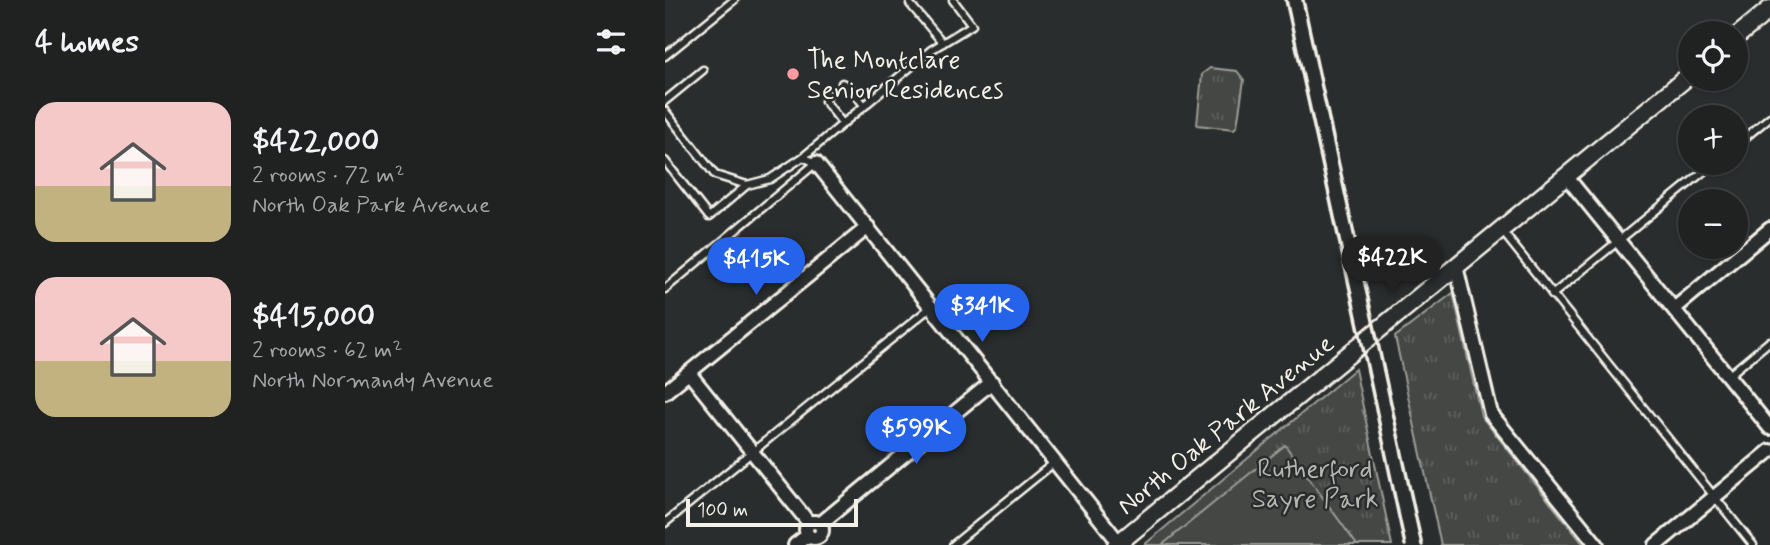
<!DOCTYPE html>
<html lang="en">
<head>
<meta charset="utf-8">
<style>
  body { margin:0; font-family:Mynerve,sans-serif; background:#282a2a; color:#f1f3f6; height:100vh; display:flex; flex-direction:column; font-size:26px; white-space:nowrap }
  * { box-sizing:border-box; margin:0 }
  p { font-size:23px; color:#a2a4a5 }
  .icon { flex:none; width:38px; height:38px; fill:none; stroke:currentColor; stroke-width:2; stroke-linecap:round; stroke-linejoin:round }
  .map { position:relative; flex:1; overflow:hidden }
  .panel { display:flex; flex-direction:column; background:#202222; width:665px }
  .panel>* { flex:none }
  .buttons { position:absolute; left:1013px; top:21px; display:grid; gap:14px }
  .buttons a { display:grid; place-items:center; width:70px; height:70px; border-radius:50%; background:#202222; box-shadow:0 2px 5px #0004,0 0 0 2px #3d3f40; font-size:35px }
  .scale { position:absolute; left:21px; bottom:18px; width:172px; box-sizing:border-box; padding-left:7px; border:4px solid #f4f1e8; border-top:0; font-size:19px; line-height:24px; white-space:nowrap; color:#f4f1e8; -webkit-text-stroke:5px #2a2d2e; paint-order:stroke }
  .price { position:absolute; translate:-50% -60px; padding:0 16px; border-radius:24px; background:#2563eb; color:#fff; font-size:23px; line-height:46px; filter:drop-shadow(0 2px 4px #0008) }
  .price::after { content:''; position:absolute; left:50%; top:42px; width:21px; height:16px; margin-left:-10px; background:inherit; clip-path:polygon(0 0,100% 0,50% 100%) }
  .price.current { background:#222; color:#fff }
  ul { padding:0; list-style:none }
  li { display:flex; align-items:center; gap:21px; height:175px; padding:0 35px }
  li span { display:grid; place-items:center; flex:none; width:196px; height:140px; border-radius:21px; color:#555 }
  li>.icon { margin-inline-start:auto }
  span .icon { width:84px; height:84px; fill:#fffc; stroke-width:1 }
  li b { font-size:30px }
  h2 { display:flex; justify-content:space-between; align-items:center; height:84px; padding:0 35px; font-size:30px }
  main { display:flex; flex:1; min-height:0 }
  .map>svg:first-child { display:block }
</style>
</head>
<body>
<main>
<section class="panel">
<h2>4 homes<svg class="icon" aria-label="filters" viewBox="0 0 24 24"><path d="M4 7h16M4 17h16"/><circle cx="9" cy="7" r="2"/><circle cx="15" cy="17" r="2"/></svg></h2>
<ul>
<li><span style="background:linear-gradient(#f6c9c9 60%,#c2b280 0)"><svg class="icon" aria-label="home" viewBox="0 0 24 24"><path d="M3 11l9-7 9 7M6 9v11h12V9"/></svg></span><div><b>$422,000</b><p>2 rooms · 72 m²</p><p>North Oak Park Avenue</p></div></li>
<li><span style="background:linear-gradient(#f6c9c9 60%,#c2b280 0)"><svg class="icon" aria-label="home" viewBox="0 0 24 24"><path d="M3 11l9-7 9 7M6 9v11h12V9"/></svg></span><div><b>$415,000</b><p>2 rooms · 62 m²</p><p>North Normandy Avenue</p></div></li>
</ul>
</section>
<div class="map">
<svg width="1105" height="545" viewBox="0 0 1105 545">
  <defs>
    <pattern id="grass-tufts" width="24" height="20" patternUnits="userSpaceOnUse" patternTransform="scale(1.75)"><rect width="24" height="20" fill="#444645"/><path d="M3 7l-1-3M5 7V3M7 7l1-3M15 17l-1-3M17 17v-4M19 17l1-3" fill="none" stroke="#606160"/></pattern>
  </defs>
  <rect width="100%" height="100%" fill="#2a2d2e"/>
  <filter id="ink" filterUnits="userSpaceOnUse"><feTurbulence type="fractalNoise" baseFrequency=".0143" numOctaves="2"/><feDisplacementMap in="SourceGraphic" scale="14" xChannelSelector="R" yChannelSelector="G"/><feConvolveMatrix kernelMatrix="1 2 1 2 8 2 1 2 1" color-interpolation-filters="sRGB"/></filter>
  <g filter="url(#ink)">
    <path fill="url(#grass-tufts)" stroke="#9c9c96" stroke-width="2" d="M 545,68 L 572,71 L 579,80 L 572,126 L 569,129 L 532,125 L 537,74 Z
      M 788,293 L 816,416 L 919,545 L 776,545 L 730,337 Z
      M 690,369 L 727,545 L 479,545 Z"/>
    <path fill="#444645" stroke="#9c9c96" stroke-width="2" d="M 620,445 L 692,545 L 497,545 Z"/>
    <g fill="none" stroke-linecap="round" stroke-linejoin="round">
      <g stroke="#f4f1e8" stroke-width="11">
        <path id="service" d="M 245,4 L 278,43
          M 0,56 L 69,0
          M 177,83 L 182,85 L 200,106
          M 163,94 L 160,101 L 178,124
          M 0,101 L 38,70
          M 0,111 L 50,175 L 82,185 L 105,179 L 138,157 L 151,163 L 0,289
          M 1071,145 L 1105,117
          M 138,157 L 266,50 L 307,25 L 288,0
          M 0,161 L 44,217 L 82,185
          M 837,231 L 1088,545
          M 887,295 L 1049,163
          M 1063,376 L 1105,341
          M 0,523 L 266,307
          M 288,545 L 390,462"/>
      </g>
      <g stroke="#f4f1e8" stroke-width="18">
        <path id="minor" d="M 151,163 L 456,545
          M 901,176 L 1105,428
          M 791,266 L 826,414 L 932,545
          M 1009,309 L 1105,229
          M 24,373 L 144,523
          M 0,392 L 203,227
          M141 530a8 8 0 1 1 16 0a8 8 0 1 1-16 0Z
          M 155,524 L 327,382
          M 130,545 L 143,535
          M 991,545 L 1105,451"/>
      </g>
      <g stroke="#f4f1e8" stroke-width="21">
        <path id="tertiary" d="M 1071,37 L 1105,9
          M 451,545 L 1026,74"/>
      </g>
      <use href="#service" stroke="#2a2d2e" stroke-width="6"/>
      <use href="#minor" stroke="#2a2d2e" stroke-width="12"/>
      <use href="#tertiary" stroke="#2a2d2e" stroke-width="16"/>
      <path stroke="#f4f1e8" stroke-width="3.5" d="M 621,0 L 701,362 L 740,545
        M 638,0 L 757,545"/>
    </g>
  </g>
  <circle fill="#ff9aa2" stroke="#2a2d2e" stroke-width="2.5" cx="128" cy="74" r="7"/>
  <g text-anchor="middle" stroke-width="5" stroke-linejoin="round" paint-order="stroke">
    <g font-size="26" fill="#f4f1e8" stroke="#2a2d2e" text-anchor="start">
      <text x="142" y="68">The Montclare<tspan x="142" dy="30">Senior Residences</tspan></text>
    </g>
    <g font-size="26" fill="#f4f1e8" stroke="#2a2d2e">
      <text transform="translate(560 424) rotate(-39)" y="9">North Oak Park Avenue</text>
    </g>
    <g font-size="26" fill="#b6b5af" stroke="#2a2d2e">
      <text x="650" y="477">Rutherford<tspan x="650" dy="30">Sayre Park</tspan></text>
    </g>
  </g>
</svg>
<div class="buttons">
<a><svg class="icon" aria-label="locate" viewBox="0 0 24 24"><circle cx="12" cy="12" r="6"/><path d="M12 2v4M12 18v4M2 12h4M18 12h4"/></svg></a>
<a>+</a>
<a>−</a>
</div>
<div class="scale">100 m</div>
<b class="price current" style="left:727px;top:295px">$422K</b>
<b class="price" style="left:91px;top:297px">$415K</b>
<b class="price" style="left:317px;top:344px">$341K</b>
<b class="price" style="left:251px;top:466px">$599K</b>
</div>
</main>
</body>
</html>
